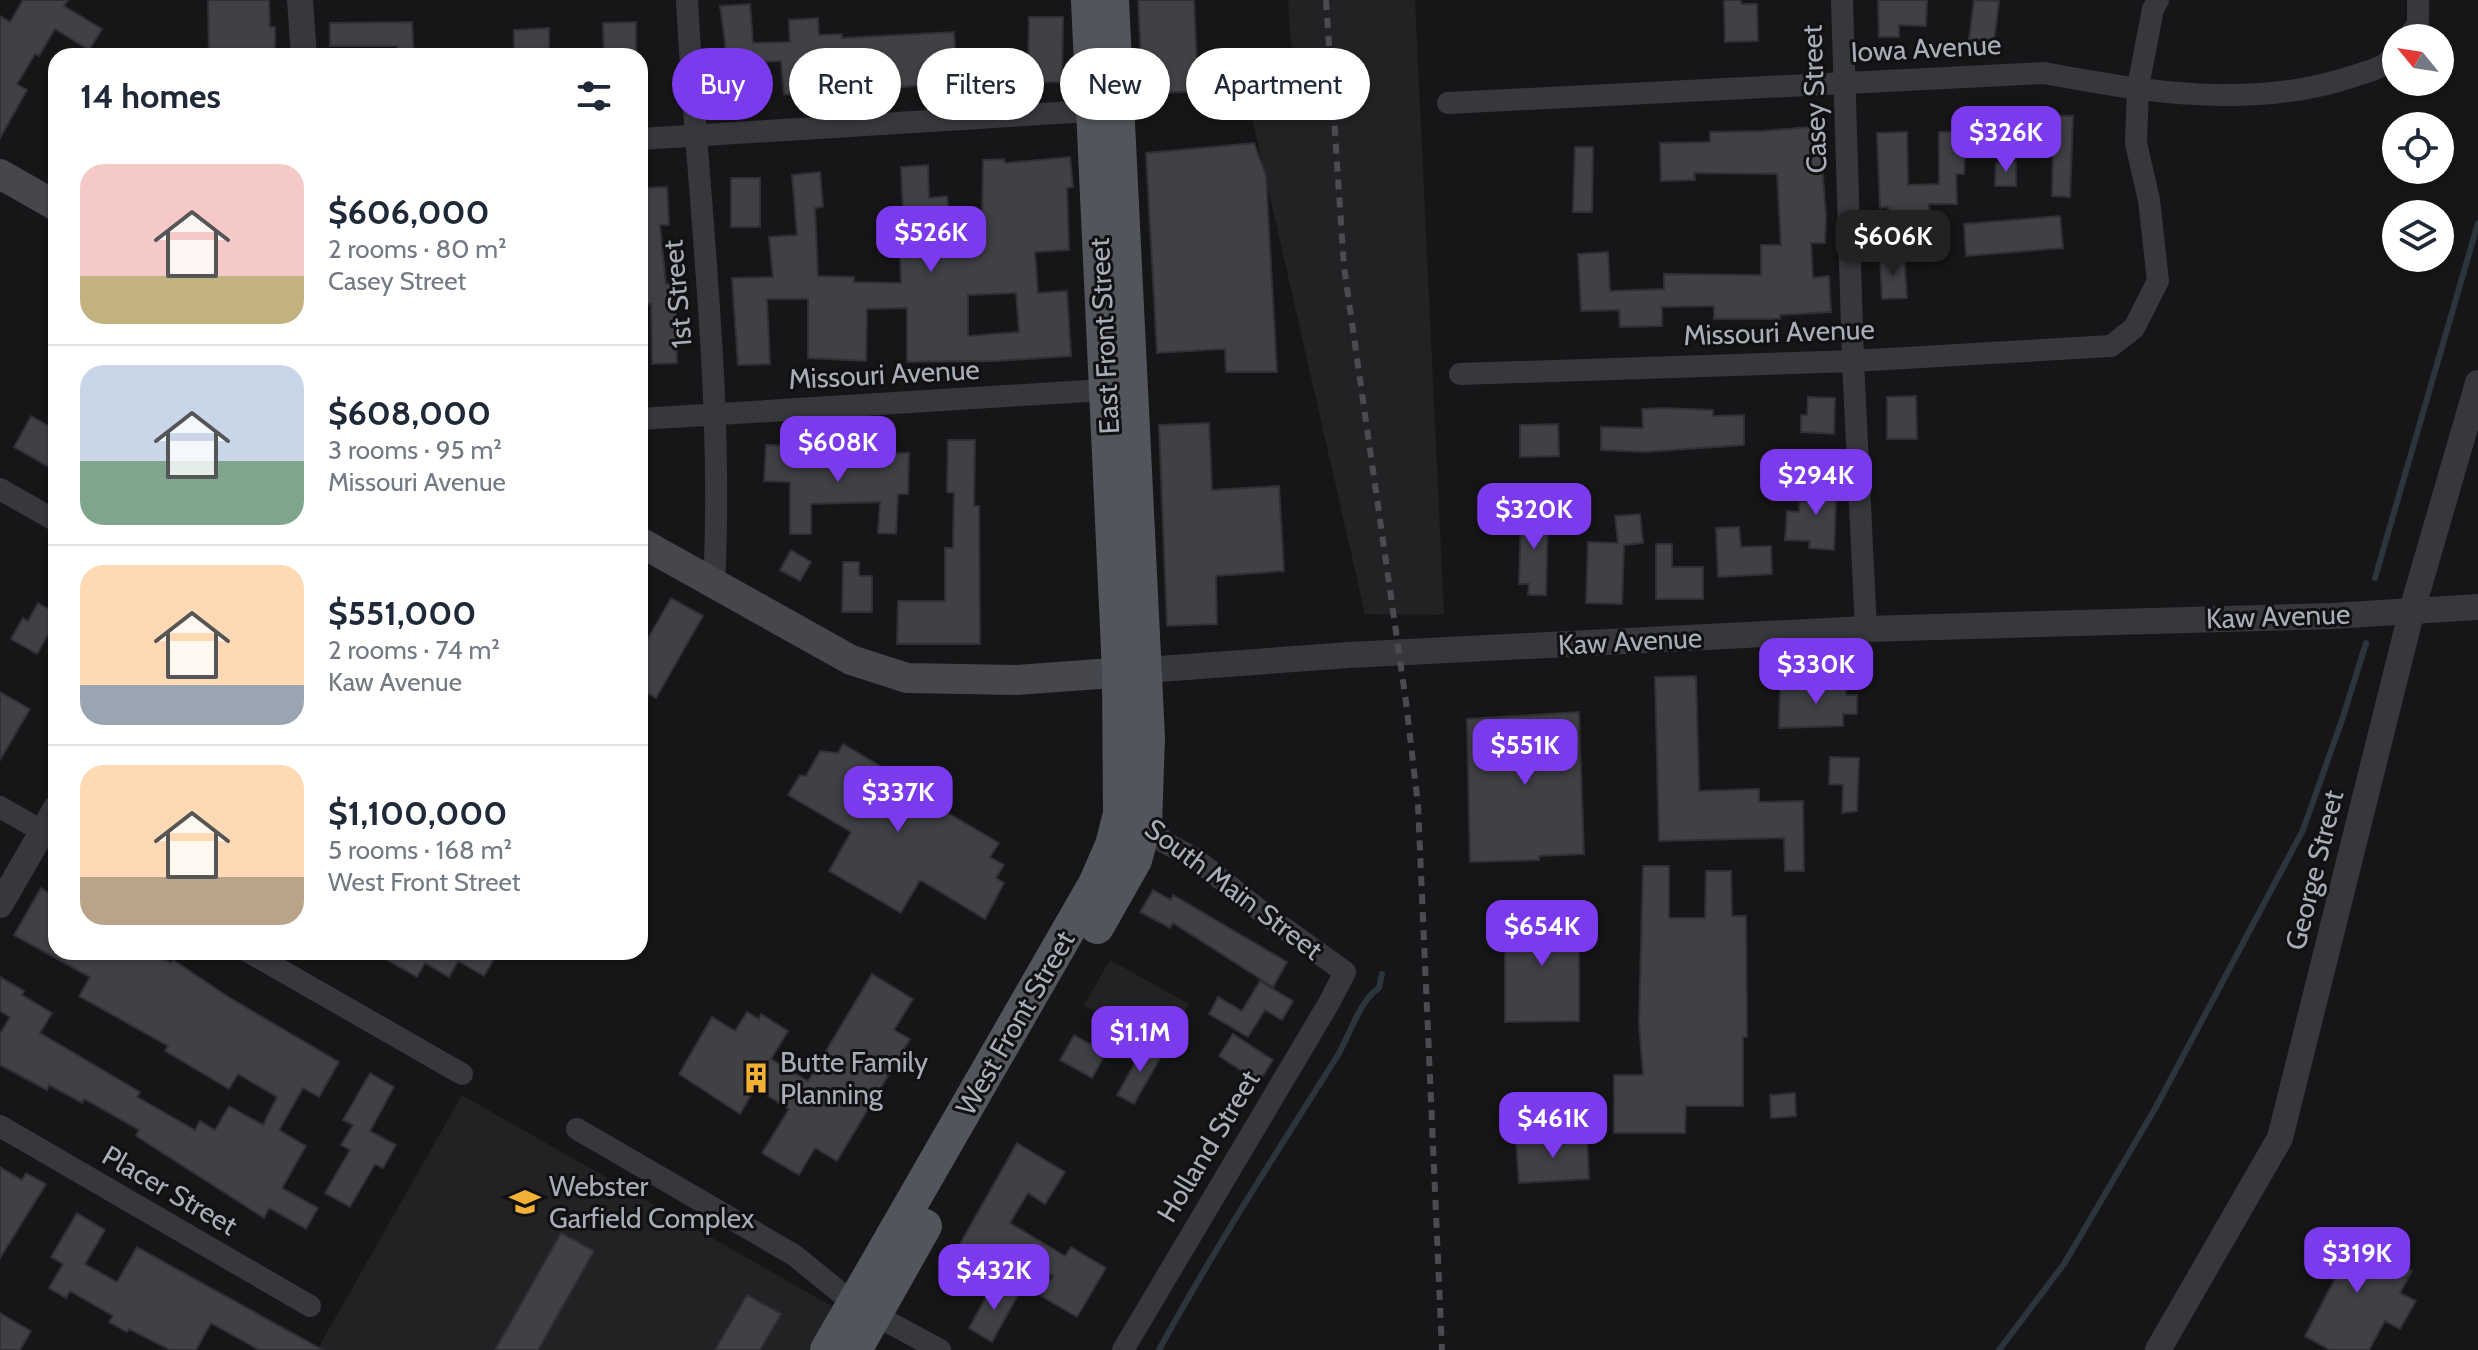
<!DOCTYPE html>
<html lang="en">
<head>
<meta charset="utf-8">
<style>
  body { margin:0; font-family:Cabin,sans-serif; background:#f2f2f3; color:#1f2937; height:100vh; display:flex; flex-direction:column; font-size:30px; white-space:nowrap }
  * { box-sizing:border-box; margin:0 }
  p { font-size:26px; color:#747a83 }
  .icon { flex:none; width:44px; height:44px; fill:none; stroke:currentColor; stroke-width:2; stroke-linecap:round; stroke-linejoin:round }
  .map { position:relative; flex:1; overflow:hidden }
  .sheet { position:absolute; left:48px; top:48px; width:600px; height:912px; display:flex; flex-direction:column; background:#fff; border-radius:24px; box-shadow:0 2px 6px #0004 }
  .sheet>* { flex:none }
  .hud { position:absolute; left:672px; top:48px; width:760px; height:72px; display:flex; gap:16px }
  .needle { width:52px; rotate:300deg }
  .controls { position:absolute; left:2382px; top:24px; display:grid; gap:16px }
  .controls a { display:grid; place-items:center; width:72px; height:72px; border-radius:50%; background:#fff; box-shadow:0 2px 6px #0004; font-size:40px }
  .price { position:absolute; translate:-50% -68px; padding:0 18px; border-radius:16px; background:#7c3aed; color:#fff; font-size:26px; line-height:52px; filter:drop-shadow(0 2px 4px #0008) }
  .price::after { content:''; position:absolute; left:50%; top:48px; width:24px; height:18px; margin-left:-12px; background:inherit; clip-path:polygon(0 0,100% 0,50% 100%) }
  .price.current { background:#222; color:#fff }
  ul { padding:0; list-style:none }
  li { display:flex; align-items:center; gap:24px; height:200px; padding:0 32px }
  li+li { border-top:2px solid #e0e1e3 }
  li span { display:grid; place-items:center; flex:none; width:224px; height:160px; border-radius:24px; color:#555 }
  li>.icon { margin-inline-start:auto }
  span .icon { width:96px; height:96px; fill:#fffc; stroke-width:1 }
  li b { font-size:34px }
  h2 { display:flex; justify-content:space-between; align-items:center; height:96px; padding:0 32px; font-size:34px }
  .chip { padding:0 28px; border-radius:36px; background:#fff; box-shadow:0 2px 6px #0004; font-size:28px; line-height:72px }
  .chip.current { background:#7c3aed; color:#fff }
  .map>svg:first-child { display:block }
</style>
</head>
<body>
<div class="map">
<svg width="2478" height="1350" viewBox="0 0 2478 1350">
  <rect width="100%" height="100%" fill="#161618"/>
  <path fill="#222225" d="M 1288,0 L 1415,0 L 1444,615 L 1365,614 L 1244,83 L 1292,59 Z
    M 1110,960 L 1189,1004 L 1163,1053 L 1084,1005 Z
    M 462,1095 L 835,1308 L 811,1350 L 317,1350 Z"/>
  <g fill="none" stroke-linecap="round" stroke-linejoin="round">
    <path stroke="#2c353c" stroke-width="6" d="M 2375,578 L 2478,223
      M 1159,1350 C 1214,1249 1277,1152 1338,1055 C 1350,1034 1360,1000 1379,988 L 1382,974
      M 1999,1350 L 2064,1264 L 2156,1107 L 2303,830 L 2343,717 L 2366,643"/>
  </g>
  <path fill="#404145" stroke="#303034" stroke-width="2" fill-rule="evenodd" d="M 23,0 L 68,0 L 64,6 L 102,29 L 89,50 L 55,29 L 39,56 L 35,54 L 17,84 L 27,90 L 0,138 L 0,16 L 10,22 Z
    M 208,0 L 269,0 L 270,27 L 275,27 L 275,55 L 209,56 Z
    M 1138,0 L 1194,0 L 1198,91 L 1143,94 Z
    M 1724,0 L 1741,0 L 1741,4 L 1757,4 L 1758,41 L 1725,42 Z
    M 1878,0 L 1927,0 L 1926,26 L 1899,25 L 1899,37 L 1879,37 Z
    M 1974,0 L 1999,1 L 1994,42 L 1969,40 Z
    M 750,4 L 753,43 L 790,42 L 789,20 L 818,18 L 819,35 L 842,34 L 842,38 L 954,32 L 957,82 L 893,88 L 892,78 L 845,79 L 827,82 L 827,93 L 793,95 L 784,94 L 781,61 L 761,62 L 761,91 L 726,92 L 725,42 L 720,6 Z
    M 1029,17 L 1063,17 L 1062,82 L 1028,82 Z
    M 412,22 L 414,56 L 397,56 L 397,46 L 330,46 L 330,23 Z
    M 636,22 L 636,56 L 604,56 L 603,23 Z
    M 549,28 L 549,56 L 514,56 L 514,30 Z
    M 2020,114 L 2073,116 L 2070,197 L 2052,196 L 2053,154 L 2048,154 L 2048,145 L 2019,144 Z
    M 1819,126 L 1826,216 L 1825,243 L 1811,243 L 1813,278 L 1829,276 L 1831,312 L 1780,315 L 1780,319 L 1714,319 L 1714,306 L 1662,307 L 1662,326 L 1620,327 L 1619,310 L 1581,311 L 1578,254 L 1608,252 L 1610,291 L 1664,289 L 1664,274 L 1761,275 L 1761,245 L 1781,245 L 1777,174 L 1694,173 L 1695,180 L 1661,181 L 1660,143 L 1710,142 L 1710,132 L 1763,131 Z
    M 1907,132 L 1908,185 L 1939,184 L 1939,132 L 1965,132 L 1964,174 L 1956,174 L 1957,204 L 1929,204 L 1932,251 L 1891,253 L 1888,207 L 1880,208 L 1877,133 Z
    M 1254,143 L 1266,176 L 1277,372 L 1226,372 L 1225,349 L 1157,353 L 1146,153 Z
    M 1575,147 L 1593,147 L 1592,212 L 1573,212 Z
    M 1070,157 L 1073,187 L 1067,188 L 1069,250 L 1035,252 L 1038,293 L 1067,291 L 1071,356 L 997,361 L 907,362 L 907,308 L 867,309 L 866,361 L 808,358 L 808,299 L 767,299 L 770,364 L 738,365 L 732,278 L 773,277 L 769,237 L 797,235 L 792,175 L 820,172 L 823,207 L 815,208 L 818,276 L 854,277 L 854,282 L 901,283 L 899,233 L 904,232 L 901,167 L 928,165 L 929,198 L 947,196 L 950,222 L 982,221 L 983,160 L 1004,159 L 1005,163 ZM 1016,293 L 1019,332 L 968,336 L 968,295 Z
    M 2016,162 L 2016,186 L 1995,186 L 1996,163 Z
    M 731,178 L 760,178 L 760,227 L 731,227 Z
    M 667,187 L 669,225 L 660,225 L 666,284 L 675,284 L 677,363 L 652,364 L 651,304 L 640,305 L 640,287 L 645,286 L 640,188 Z
    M 2060,216 L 2063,248 L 1966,256 L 1964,224 Z
    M 1904,256 L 1907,298 L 1882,299 L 1880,257 Z
    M 1916,396 L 1917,439 L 1887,439 L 1887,397 Z
    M 1808,397 L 1835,398 L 1834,434 L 1801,432 L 1801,415 L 1807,415 Z
    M 1664,408 L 1713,410 L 1713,416 L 1744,415 L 1744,445 L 1644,452 L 1601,450 L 1601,427 L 1643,428 L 1642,409 Z
    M 31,416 L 56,430 L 56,471 L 14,447 Z
    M 1209,423 L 1212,490 L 1279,486 L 1284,571 L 1216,576 L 1217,624 L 1167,626 L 1159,425 Z
    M 1558,424 L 1559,456 L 1520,457 L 1520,425 Z
    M 948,440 L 975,440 L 974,506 L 979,506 L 980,644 L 897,644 L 898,601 L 945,601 L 945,548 L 953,548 L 954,493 L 947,492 Z
    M 766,445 L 806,446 L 806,465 L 876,463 L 876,453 L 909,453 L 908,494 L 898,494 L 896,534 L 878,533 L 880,502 L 811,504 L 811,534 L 790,534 L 790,482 L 764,481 Z
    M 1837,474 L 1834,550 L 1809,548 L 1810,541 L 1785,540 L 1787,511 L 1799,512 L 1800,501 L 1818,502 L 1816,475 Z
    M 1521,510 L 1548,511 L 1546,595 L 1528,595 L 1529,584 L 1519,584 Z
    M 1640,514 L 1643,543 L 1624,545 L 1622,604 L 1586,603 L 1588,542 L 1618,543 L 1615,516 Z
    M 1739,527 L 1741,547 L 1771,546 L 1772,574 L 1718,577 L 1716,528 Z
    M 1656,544 L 1672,544 L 1672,567 L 1703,567 L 1703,599 L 1656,599 Z
    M 791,550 L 811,562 L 800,581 L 780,570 Z
    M 843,562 L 859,562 L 859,576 L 872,576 L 872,612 L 842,612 Z
    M 671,598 L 703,616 L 656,698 L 640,689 L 640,652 Z
    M 38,603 L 56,613 L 56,621 L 37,654 L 11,639 L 23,618 L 28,621 Z
    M 1696,676 L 1699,791 L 1759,789 L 1759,802 L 1803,801 L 1804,871 L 1785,871 L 1784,838 L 1659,841 L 1655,677 Z
    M 1824,682 L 1846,682 L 1846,695 L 1857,695 L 1857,714 L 1843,714 L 1843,726 L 1779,728 L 1780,686 L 1824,687 Z
    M 0,692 L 30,709 L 0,760 Z
    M 1579,712 L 1584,854 L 1539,856 L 1539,860 L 1470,862 L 1467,719 Z
    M 843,744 L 902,779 L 907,770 L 929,784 L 921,797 L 999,843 L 990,857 L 1004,865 L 996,878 L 1004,883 L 985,919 L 920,880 L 901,913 L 829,871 L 851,832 L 788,795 L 800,775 L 806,776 L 820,751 L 838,753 Z
    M 1830,757 L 1859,758 L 1857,811 L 1842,813 L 1843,785 L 1829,784 Z
    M 1643,866 L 1669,866 L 1669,918 L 1705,918 L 1706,871 L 1731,871 L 1732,916 L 1746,916 L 1747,1037 L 1743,1037 L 1743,1106 L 1686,1106 L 1685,1133 L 1614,1133 L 1614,1075 L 1643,1075 L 1639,1023 Z
    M 41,888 L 56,897 L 56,952 L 151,952 L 171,963 L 173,960 L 230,998 L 339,1062 L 319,1097 L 303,1088 L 279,1130 L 306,1146 L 282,1188 L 318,1208 L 306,1229 L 269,1208 L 264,1218 L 136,1136 L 139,1130 L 84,1099 L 82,1103 L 49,1085 L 47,1090 L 0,1065 L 0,1034 L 10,1017 L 0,1011 L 0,977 L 24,991 L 22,995 L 52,1013 L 40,1033 L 140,1092 L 137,1097 L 195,1130 L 200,1121 L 215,1130 L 229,1106 L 263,1125 L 277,1097 L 238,1074 L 229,1089 L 165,1051 L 168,1046 L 79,996 L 90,977 L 14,935 Z
    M 1153,890 L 1171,900 L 1173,895 L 1287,962 L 1273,987 L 1173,923 L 1170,928 L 1140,912 Z
    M 1505,914 L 1579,914 L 1579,1021 L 1505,1022 Z
    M 373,952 L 498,952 L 484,976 L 458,961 L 449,977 L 425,963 L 417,977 Z
    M 872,974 L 913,999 L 894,1030 L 910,1039 L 837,1161 L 815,1148 L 799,1175 L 762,1153 L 789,1109 L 755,1088 L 740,1114 L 679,1074 L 712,1017 L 735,1031 L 747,1012 L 759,1019 L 761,1014 L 788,1031 L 771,1059 L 808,1081 Z
    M 1260,981 L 1293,1001 L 1282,1020 L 1265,1010 L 1248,1037 L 1209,1014 L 1218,997 L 1242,1011 Z
    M 1233,1034 L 1273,1060 L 1259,1082 L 1219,1056 Z
    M 1074,1035 L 1106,1053 L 1092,1078 L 1060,1060 Z
    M 1146,1043 L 1163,1053 L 1134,1104 L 1117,1095 Z
    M 370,1073 L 394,1087 L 370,1131 L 396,1145 L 383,1168 L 375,1164 L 350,1207 L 325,1193 L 350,1150 L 341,1145 L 353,1125 L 343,1120 Z
    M 1795,1093 L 1796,1116 L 1771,1118 L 1770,1095 Z
    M 1587,1137 L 1589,1179 L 1519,1183 L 1516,1141 Z
    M 1017,1143 L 1065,1172 L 1045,1204 L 1028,1193 L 1010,1223 L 1065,1256 L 1071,1247 L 1106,1268 L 1077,1317 L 1041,1296 L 1053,1276 L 1009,1249 L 995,1273 L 956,1251 Z
    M 0,1167 L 22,1180 L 26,1173 L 46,1184 L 0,1258 Z
    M 77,1213 L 105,1230 L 85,1264 L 117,1282 L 137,1247 L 323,1350 L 259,1350 L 211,1323 L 196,1350 L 170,1350 L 129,1329 L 127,1332 L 109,1322 L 113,1316 L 70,1291 L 66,1298 L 49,1288 L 63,1264 L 51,1257 Z
    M 2322,1229 L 2353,1247 L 2356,1240 L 2412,1271 L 2400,1293 L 2416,1301 L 2400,1329 L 2385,1321 L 2369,1350 L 2330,1350 L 2305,1336 L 2337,1275 L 2306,1258 Z
    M 561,1233 L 594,1251 L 538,1350 L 495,1350 Z
    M 995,1281 L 1018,1295 L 992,1342 L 969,1328 Z
    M 747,1295 L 781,1314 L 760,1350 L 715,1350 Z
    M 0,1313 L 31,1331 L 20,1350 L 0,1350 Z"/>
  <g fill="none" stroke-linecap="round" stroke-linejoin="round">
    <path stroke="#37383d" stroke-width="22" d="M 687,0 C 697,195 724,389 714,584
      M 1842,0 L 1853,361 L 1866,629
      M 2408,38 L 2418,24 L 2418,0
      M 1448,103 L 2044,73 C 2146,92 2254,110 2354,76 C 2371,70 2385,68 2396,54
      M 640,139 L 1105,110
      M 1460,374 L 1853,361 L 2111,346 L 2134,328 L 2158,281 L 2149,200 L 2136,143 L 2138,87 L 2153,9 L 2158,0
      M 640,419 L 1119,389
      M 0,489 L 56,521
      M 0,807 L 56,839
      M 249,952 L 462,1074
      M 0,1126 L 310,1306
      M 577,1129 L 794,1255 L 853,1303 L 940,1350
      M 1123,1350 L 1329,1003 L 1345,972 L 1267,916 L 1197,860 L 1164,842 L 1145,818 L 1141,817"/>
    <path stroke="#37383d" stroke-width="26" d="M 300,0 L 304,56
      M 1146,670 L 1349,655 L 1866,629 L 2332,616 L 2478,607
      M 0,905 L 56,808
      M 2158,1350 L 2280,1138 L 2412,610 L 2478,383"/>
    <path stroke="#45474d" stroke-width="30" d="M 0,174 L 56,206
      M 640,542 L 851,660 L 907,678 L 1016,680 L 1140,671"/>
    <path stroke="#53555c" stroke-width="34" d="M 1097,927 L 1135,860 L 1145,823 L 1148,738 L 1112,0
      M 827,1350 L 1095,884 L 1112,845 L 1120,814 L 1119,672 L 1088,0
      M 855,1350 L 925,1226"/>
    <path stroke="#4a4c52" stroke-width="6" stroke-dasharray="10 8" stroke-linecap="butt" d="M 1326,0 L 1344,267 L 1406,702 L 1418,805 L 1442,1350"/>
  </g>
  <defs>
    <g id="building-bare" transform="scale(2.4)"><path d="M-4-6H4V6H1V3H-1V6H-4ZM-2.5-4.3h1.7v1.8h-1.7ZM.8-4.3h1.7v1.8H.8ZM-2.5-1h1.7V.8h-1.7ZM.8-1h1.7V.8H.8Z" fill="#f2b134" stroke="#111113" stroke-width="2.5" paint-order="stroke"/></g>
    <g id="school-bare" transform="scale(2.4)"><path d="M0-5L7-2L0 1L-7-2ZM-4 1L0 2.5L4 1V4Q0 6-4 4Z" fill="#f2b134" stroke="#111113" stroke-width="2.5" paint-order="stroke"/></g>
  </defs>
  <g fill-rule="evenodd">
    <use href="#building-bare" x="756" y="1078"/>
    <use href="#school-bare" x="525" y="1202"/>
  </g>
  <g text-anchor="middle" stroke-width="6" stroke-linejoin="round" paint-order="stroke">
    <g font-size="28" fill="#a8adb8" stroke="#111113">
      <text transform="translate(1926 48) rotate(-3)" y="10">Iowa Avenue</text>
      <text transform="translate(1814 99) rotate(-92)" y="10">Casey Street</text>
      <text transform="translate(677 294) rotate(-95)" y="10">1st Street</text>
      <text transform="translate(1779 332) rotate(-2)" y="10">Missouri Avenue</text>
      <text transform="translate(1104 336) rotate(-93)" y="10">East Front Street</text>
      <text transform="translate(884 374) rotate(-3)" y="10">Missouri Avenue</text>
      <text transform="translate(2278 616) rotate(-2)" y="10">Kaw Avenue</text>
      <text transform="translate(1630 641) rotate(-3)" y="10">Kaw Avenue</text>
      <text transform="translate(2314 870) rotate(-76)" y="10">George Street</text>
      <text transform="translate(1234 889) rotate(37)" y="10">South Main Street</text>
      <text transform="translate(1015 1023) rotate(-60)" y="10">West Front Street</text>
      <text transform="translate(1208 1146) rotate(-59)" y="10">Holland Street</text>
      <text transform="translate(170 1190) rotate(30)" y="10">Placer Street</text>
    </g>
    <g font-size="28" fill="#a8adb8" stroke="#111113" text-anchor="start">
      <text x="780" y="1072">Butte Family<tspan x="780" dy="32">Planning</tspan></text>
      <text x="549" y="1196">Webster<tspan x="549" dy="32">Garfield Complex</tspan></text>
    </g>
  </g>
</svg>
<div class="controls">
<a><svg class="needle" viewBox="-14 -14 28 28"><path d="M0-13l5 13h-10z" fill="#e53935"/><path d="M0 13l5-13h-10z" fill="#747a83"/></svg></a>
<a><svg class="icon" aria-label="locate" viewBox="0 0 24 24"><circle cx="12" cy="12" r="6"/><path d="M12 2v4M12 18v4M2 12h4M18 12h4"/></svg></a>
<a><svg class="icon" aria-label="layers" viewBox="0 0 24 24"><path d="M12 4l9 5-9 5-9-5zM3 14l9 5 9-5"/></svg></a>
</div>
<b class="price" style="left:2006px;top:174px">$326K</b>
<b class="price" style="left:931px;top:274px">$526K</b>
<b class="price current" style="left:1893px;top:278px">$606K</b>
<b class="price" style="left:838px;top:484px">$608K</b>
<b class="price" style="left:1816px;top:517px">$294K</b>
<b class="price" style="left:1534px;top:551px">$320K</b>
<b class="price" style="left:1816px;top:706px">$330K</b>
<b class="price" style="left:1525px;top:787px">$551K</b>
<b class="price" style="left:898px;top:834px">$337K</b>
<b class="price" style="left:1542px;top:968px">$654K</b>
<b class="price" style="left:1140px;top:1074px">$1.1M</b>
<b class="price" style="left:1553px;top:1160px">$461K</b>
<b class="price" style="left:2357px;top:1295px">$319K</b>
<b class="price" style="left:994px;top:1312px">$432K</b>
<div class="hud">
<a class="chip current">Buy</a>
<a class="chip">Rent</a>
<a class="chip">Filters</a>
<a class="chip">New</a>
<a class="chip">Apartment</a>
</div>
<section class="sheet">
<h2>14 homes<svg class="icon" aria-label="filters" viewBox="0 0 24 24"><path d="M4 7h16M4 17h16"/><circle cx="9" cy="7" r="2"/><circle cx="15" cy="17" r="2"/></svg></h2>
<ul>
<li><span style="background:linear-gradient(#f6c9c9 70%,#c2b280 0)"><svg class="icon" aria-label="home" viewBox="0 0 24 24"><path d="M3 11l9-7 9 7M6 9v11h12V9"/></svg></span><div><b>$606,000</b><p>2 rooms · 80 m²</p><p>Casey Street</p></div></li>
<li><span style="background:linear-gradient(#c9d6e8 60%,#7fa58c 0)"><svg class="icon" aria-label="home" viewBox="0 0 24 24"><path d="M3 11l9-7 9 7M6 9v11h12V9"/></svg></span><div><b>$608,000</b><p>3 rooms · 95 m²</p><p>Missouri Avenue</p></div></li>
<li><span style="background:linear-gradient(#ffd9b3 75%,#9aa5b1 0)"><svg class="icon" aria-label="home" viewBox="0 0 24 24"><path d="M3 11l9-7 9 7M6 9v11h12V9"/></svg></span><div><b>$551,000</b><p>2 rooms · 74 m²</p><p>Kaw Avenue</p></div></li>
<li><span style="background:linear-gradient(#ffd9b3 70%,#b9a48a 0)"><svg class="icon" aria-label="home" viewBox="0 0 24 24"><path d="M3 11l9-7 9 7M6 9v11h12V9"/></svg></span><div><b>$1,100,000</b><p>5 rooms · 168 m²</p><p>West Front Street</p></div></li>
</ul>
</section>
</div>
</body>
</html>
